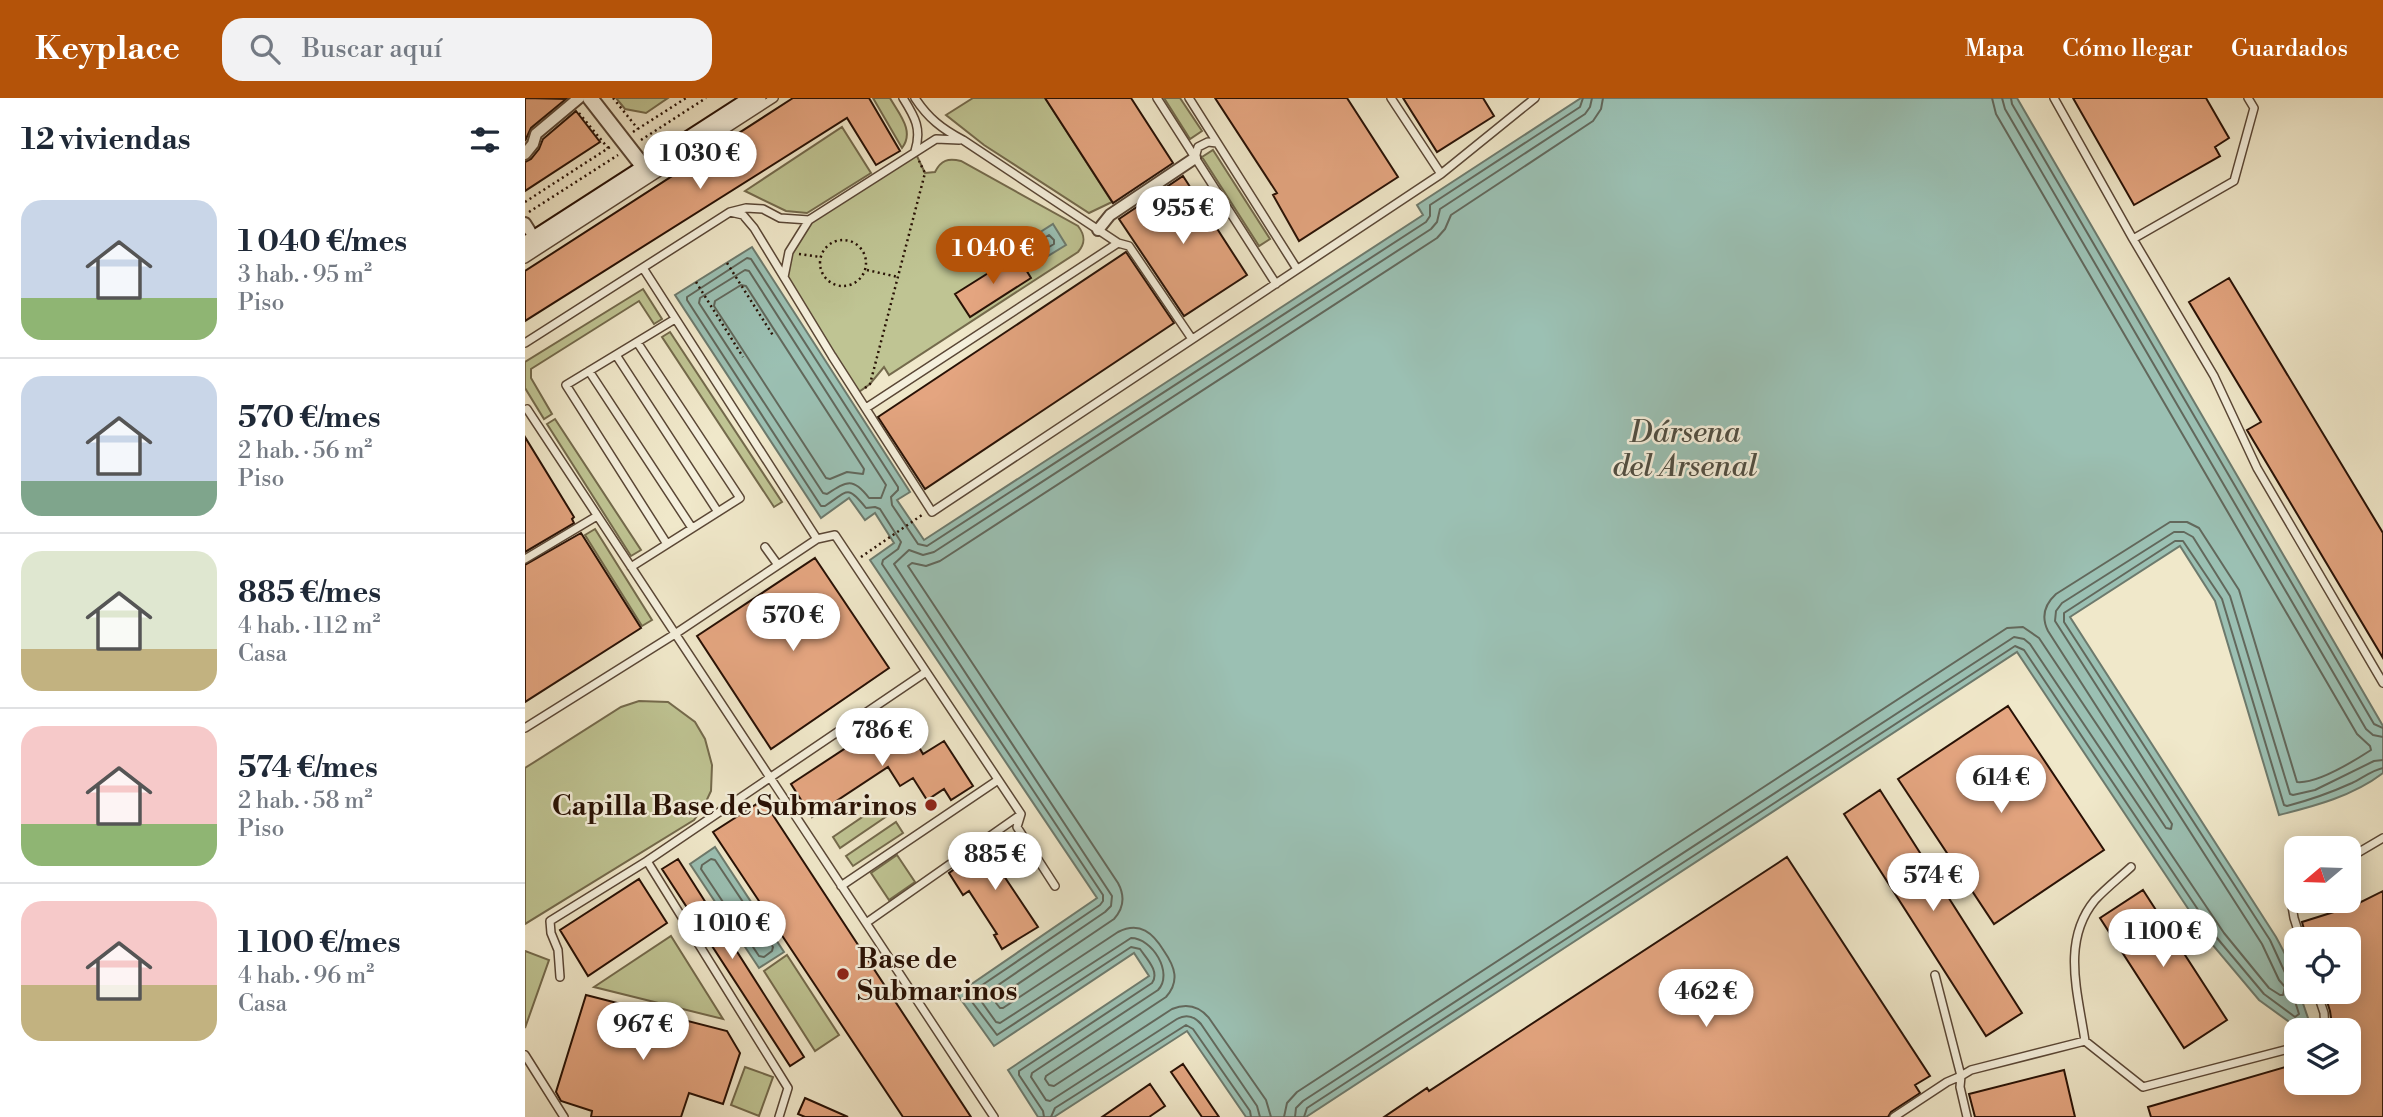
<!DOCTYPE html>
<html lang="es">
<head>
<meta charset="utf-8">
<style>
  body { margin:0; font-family:"Libre Bodoni",serif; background:#f2f2f3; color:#1f2937; height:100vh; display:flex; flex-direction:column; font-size:26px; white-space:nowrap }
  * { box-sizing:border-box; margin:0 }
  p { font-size:23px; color:#747a83 }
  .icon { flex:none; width:38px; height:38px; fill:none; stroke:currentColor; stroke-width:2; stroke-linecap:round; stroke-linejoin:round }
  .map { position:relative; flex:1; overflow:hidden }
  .drawer { display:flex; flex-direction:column; background:#fff; width:525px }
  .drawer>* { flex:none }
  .needle { width:46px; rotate:251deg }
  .controls { position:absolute; left:1759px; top:738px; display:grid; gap:14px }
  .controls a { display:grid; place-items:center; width:77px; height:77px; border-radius:14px; background:#fff; box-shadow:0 4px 18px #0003; font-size:35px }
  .price { position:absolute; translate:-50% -60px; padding:0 16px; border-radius:24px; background:#fff; color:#222; font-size:23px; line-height:46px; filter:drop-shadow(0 2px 4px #0008) }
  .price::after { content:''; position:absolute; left:50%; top:42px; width:21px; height:16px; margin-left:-10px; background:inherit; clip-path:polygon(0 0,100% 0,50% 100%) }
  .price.on { background:#b45309; color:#fff }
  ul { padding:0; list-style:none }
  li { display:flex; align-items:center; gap:21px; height:175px; padding:0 21px }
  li+li { border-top:2px solid #e0e1e3 }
  li span { display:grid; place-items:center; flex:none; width:196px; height:140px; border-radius:21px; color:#555 }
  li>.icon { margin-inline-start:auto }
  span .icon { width:84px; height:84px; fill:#fffc; stroke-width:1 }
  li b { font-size:30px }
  h2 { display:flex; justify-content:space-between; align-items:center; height:84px; padding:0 21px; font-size:30px }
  header { display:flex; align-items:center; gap:42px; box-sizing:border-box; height:98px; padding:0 35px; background:#b45309; color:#fff }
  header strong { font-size:33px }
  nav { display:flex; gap:38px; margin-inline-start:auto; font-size:24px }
  .search { width:490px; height:63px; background:#f2f2f3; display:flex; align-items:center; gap:18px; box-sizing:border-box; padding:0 24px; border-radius:21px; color:#747a83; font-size:26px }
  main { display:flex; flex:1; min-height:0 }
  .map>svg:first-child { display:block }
</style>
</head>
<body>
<header>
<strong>Keyplace</strong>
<div class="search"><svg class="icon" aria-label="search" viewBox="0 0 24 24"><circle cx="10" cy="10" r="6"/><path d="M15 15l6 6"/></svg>Buscar aquí</div>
<nav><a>Mapa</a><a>Cómo llegar</a><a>Guardados</a></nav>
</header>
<main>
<section class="drawer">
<h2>12 viviendas<svg class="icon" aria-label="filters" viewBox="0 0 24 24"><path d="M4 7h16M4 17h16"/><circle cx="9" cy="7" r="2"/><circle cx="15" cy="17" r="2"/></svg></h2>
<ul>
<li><span style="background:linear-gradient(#c9d6e8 70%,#8fb573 0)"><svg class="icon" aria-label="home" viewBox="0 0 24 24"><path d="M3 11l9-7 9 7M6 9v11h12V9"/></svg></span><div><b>1 040 €/mes</b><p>3 hab. · 95 m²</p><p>Piso</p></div></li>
<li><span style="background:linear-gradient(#c9d6e8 75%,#7fa58c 0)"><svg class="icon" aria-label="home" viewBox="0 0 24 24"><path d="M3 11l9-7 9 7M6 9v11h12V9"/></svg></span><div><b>570 €/mes</b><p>2 hab. · 56 m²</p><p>Piso</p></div></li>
<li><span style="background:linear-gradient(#dfe7d0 70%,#c2b280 0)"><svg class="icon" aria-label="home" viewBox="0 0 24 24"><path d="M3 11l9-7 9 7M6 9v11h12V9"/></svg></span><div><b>885 €/mes</b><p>4 hab. · 112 m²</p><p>Casa</p></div></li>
<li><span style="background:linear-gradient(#f6c9c9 70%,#8fb573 0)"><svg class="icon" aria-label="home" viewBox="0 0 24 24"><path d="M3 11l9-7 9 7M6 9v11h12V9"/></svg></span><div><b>574 €/mes</b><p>2 hab. · 58 m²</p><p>Piso</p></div></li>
<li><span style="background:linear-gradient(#f6c9c9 60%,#c2b280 0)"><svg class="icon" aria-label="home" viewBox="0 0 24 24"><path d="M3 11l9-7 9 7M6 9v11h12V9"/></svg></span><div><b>1 100 €/mes</b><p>4 hab. · 96 m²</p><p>Casa</p></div></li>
</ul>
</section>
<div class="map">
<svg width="1858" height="1019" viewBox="0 0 1858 1019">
  <rect width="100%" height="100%" fill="#f0e8ca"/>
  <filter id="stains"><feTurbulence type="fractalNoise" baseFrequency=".00286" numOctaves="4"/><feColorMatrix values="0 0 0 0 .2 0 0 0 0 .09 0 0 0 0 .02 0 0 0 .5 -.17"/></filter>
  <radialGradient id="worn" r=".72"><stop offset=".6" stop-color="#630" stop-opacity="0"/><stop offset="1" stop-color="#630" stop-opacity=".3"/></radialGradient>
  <path fill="#bfc493" stroke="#746a4c" stroke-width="2" d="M 91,0 L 143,0 L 121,15 L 100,11 Z
    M 348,0 L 365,0 C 374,16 390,33 377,50 Z
    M 448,0 L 520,0 L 587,104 L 564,115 L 459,47 L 421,17 Z
    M 639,0 L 655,0 L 677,33 L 665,41 Z
    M 317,29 L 346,75 L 282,115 L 261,113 L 220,93 Z
    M 688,52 L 745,141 L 734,148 L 677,59 Z
    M 390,54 L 400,75 L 410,74 C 416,62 423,60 436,63 L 553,128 C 560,137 561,145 553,154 L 364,277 L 359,269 L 345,286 L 331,296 L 259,179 L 264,154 L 284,122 Z
    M 118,191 L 137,221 L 129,226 L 114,203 L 6,271 L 6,280 L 27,316 L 19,321 L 0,290 L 0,264 Z
    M 145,234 L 257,404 L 249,409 L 137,239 Z
    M 30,321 L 116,452 L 106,458 L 22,326 Z
    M 70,431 L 127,522 L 117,528 L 60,437 Z
    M 114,603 L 143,604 L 170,624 L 180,641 L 187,667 L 186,693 L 178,710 L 169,722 L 0,826 L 0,670 L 96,609 Z
    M 358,705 L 365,716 L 315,750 L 308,739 Z
    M 371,724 L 378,735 L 328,768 L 321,758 Z
    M 372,757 L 390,784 L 364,802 L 346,775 Z
    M 146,838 L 198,921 L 69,889 Z
    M 0,853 L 24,862 L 0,930 Z
    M 262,857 L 314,937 L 290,953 L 239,873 Z
    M 220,969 L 248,979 L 234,1018 L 206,1007 Z"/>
  <path fill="#9bc0b3" stroke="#6d7a6d" stroke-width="2" d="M 1056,0 L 1492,0 L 1858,628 L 1858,675 C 1828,698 1790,708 1754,717 L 1690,503 L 1655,448 L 1545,519 L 1751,839 C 1760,856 1771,874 1771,894 L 1774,894 L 1783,920 L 1774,931 L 1734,902 L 1686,845 L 1492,554 L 781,1019 L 721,1019 L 662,933 L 529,1019 L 513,1019 L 483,972 L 624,878 L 609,855 L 469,948 L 432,896 L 572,800 L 345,462 L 369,445 L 350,415 L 340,422 L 324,400 L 296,420 L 150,197 L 227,149 L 385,394 L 372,402 L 399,442 L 898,117 L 892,107 Z
    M 528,126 L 541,147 L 505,169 L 492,149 Z
    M 190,749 L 259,854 L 234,870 L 165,766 Z"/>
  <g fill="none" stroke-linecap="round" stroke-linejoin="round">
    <path stroke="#62685c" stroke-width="2" d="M 1477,0 L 1480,11 L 1841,631 L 1848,637 L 1858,639
      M 1486,0 L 1487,6 L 1849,626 L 1858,630
      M 524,137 L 529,142 L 529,146 L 509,158 L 506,157 L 503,150 Z
      M 220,172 L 224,173 L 361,387 L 356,400 L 344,400 C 328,379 322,383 302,396 L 298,395 L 174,205 L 175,200 Z
      M 216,187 L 221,188 L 339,371 L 338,376 L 322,374 L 305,381 L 301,380 L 189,208 L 190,203 Z
      M 186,761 L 190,762 L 248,849 L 247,853 L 239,859 L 234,858 L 176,771 L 177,767 Z
      M 1771,883 L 1762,879 L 1745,842 L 1539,524 L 1539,515 L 1650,443 L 1658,443 L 1697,501 L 1759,707 L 1762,708 C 1785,702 1805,695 1827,685 C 1837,680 1848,672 1858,670
      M 519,1019 L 518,1013 L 494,977 L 494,973 L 627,885 C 635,874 622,861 615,851 L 606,849 L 472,937 L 444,900 L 444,896 L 575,807 L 578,803 L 578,797 L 357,466 L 358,462 L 373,451 L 376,444 L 355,411 L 350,409 L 341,410 C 322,386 323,393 300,408 L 296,408 L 162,202 L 162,199 L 222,160 L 226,161 L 373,389 L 373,392 L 366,399 L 367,407 L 393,446 L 402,448 L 901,124 L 905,118 L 905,107 L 1055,9 L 1058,0
      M 526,1019 L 530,1010 L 661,927 L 668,931 L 725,1013 L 726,1019
      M 735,1019 L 732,1008 L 676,926 C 669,918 661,916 652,921 L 525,1003 L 521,1002 L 506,979 L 507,975 L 633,892 C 649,875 627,840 606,840 L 475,925 L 471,924 L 456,903 L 457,898 L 580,814 L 586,808 L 587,798 L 369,466 L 384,452 L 398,457 L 409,454 L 906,131 L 912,124 L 915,111 L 1060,16 L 1065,9 L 1067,0
      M 746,1019 L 741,1002 L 684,920 C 674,908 662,905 647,911 L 529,988 L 524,987 L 520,981 L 521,978 L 641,899 C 655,883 650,869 639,853 C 628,835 615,823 593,834 L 478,910 L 475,910 L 471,905 L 472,900 L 589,821 C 599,810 600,798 593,785 L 383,468 L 387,465 L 401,468 L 415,463 L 912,140 L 920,131 L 926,117 L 1068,23 L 1076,11 L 1078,0
      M 759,1019 L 762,1005 L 772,994 L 1482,530 L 1498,529 L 1514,540 L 1641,730 L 1646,731 L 1647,726 L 1523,533 C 1516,519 1519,507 1531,496 L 1645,424 L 1662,424 L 1674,430 L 1714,492 L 1772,684 C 1791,686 1829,663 1846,652 L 1845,648 L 1832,636 L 1471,16 L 1467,0
      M 770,1019 L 771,1010 L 778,1003 L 1489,539 L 1499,541 L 1505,546 L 1699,835 L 1744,890 L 1755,897 L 1758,897 L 1760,889 L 1754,882 L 1737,846 L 1530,523 L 1531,513 L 1537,505 L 1649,434 L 1659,434 L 1668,439 L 1705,498 L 1765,696 L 1768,697 L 1790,692 L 1849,663 L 1858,662
      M 779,1019 L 782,1010 L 1490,548 L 1499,552 L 1692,840 L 1739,896 L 1770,919 L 1774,916 L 1768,897 L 1771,890"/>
  </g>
  <path fill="#e4a580" stroke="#281105" stroke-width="2" d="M 0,0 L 41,1 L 6,30 L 0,43 Z
    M 268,0 L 344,0 L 375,53 L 351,67 L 322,20 L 0,223 L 0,173 Z
    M 520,0 L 606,0 L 648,65 L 588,105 Z
    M 690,0 L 822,0 L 873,79 L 774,143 L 748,97 L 752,95 Z
    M 878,0 L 958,0 L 969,18 L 912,54 Z
    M 1548,0 L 1681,0 L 1704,40 L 1690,49 L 1695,58 L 1609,107 Z
    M 51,13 L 75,44 L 0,93 L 0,64 L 6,61 L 14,51 L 18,41 Z
    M 658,78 L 722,177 L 659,218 L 594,121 Z
    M 601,154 L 649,225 L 400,391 L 353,319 Z
    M 492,157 L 506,180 L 445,219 L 430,196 Z
    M 1704,180 L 1858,435 L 1858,560 L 1722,332 L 1736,324 L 1664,204 Z
    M 0,339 L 49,419 L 47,421 L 49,425 L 0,454 Z
    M 56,435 L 116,530 L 0,604 L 0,467 Z
    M 290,460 L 364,570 L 246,651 L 172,538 Z
    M 1483,608 L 1579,752 L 1469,826 L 1373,681 Z
    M 374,615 L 398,656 L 419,643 L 448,688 L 426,702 L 419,691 L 402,702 L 388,680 L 375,688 L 363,669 L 287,719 L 266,686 Z
    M 1355,692 L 1497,915 L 1461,938 L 1319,716 Z
    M 238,702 L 446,1019 L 378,1019 L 188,734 Z
    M 477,737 L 492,761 L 475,772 L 513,829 L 477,851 L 469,837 L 472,836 L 444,793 L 438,797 L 424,775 Z
    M 1262,759 L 1405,978 L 1390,987 L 1395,995 L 1366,1014 L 1363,1019 L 859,1019 L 902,990 L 904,993 Z
    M 153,761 L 279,959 L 265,968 L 137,771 Z
    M 114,781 L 142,825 L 63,878 L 35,832 Z
    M 1618,792 L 1702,922 L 1659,950 L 1575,820 Z
    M 1858,793 L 1858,1019 L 1626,1019 L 1623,1009 L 1771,966 L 1771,985 L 1824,985 L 1824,933 L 1808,933 L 1805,913 L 1799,894 L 1824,894 L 1824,842 L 1782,842 L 1777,824 L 1828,808 Z
    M 61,897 L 202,933 L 215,955 L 198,1006 L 164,995 L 156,1019 L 66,1019 L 67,1013 L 36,1003 L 31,994 Z
    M 658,966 L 694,1019 L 677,1019 L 646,974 Z
    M 1539,972 L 1550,1019 L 1450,1019 L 1444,996 Z
    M 625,986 L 640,1008 L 624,1019 L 577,1019 Z
    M 280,1000 L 323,1019 L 280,1019 L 273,1016 Z"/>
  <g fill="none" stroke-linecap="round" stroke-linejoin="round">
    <g stroke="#5a4736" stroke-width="10">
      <path id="service" d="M 378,0 C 390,19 397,31 390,53
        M 390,0 C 403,20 417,31 438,42 L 593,145 L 604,148 L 667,241
        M 632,0 L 751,186
        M 664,0 L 772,171
        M 866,0 L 916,76
        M 1529,0 L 1608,141 L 1689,278 L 1732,370 L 1858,585
        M 670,60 L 673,49 L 683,44 L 692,45
        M 205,114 L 218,117 L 229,130 L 307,258 L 407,414 L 916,76 L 1010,0
        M 1608,141 L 1709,83 L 1729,10 L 1723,0
        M 0,161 L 249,0
        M 118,170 L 292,441
        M 259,179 L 264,154 L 284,122 L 411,41 L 434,42
        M 0,245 L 205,114 L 221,110 L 238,111 L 255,120 L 284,122
        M 91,257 L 193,414
        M 64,273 L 167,430
        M 341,310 L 593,145
        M 2,311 L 469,1019
        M 142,446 L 41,287 L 150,221
        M 240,449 L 253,467
        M 0,461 L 72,418
        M 106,469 L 215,400 L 112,244
        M 0,630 L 150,536 L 292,441 L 310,437 L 496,716 L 492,729 L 530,788
        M 1824,760 L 1858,740
        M 122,763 L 263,990 L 254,1019
        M 316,788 L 473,682
        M 1771,795 L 1766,802 L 1769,820 L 1776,842
        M 341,825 L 495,717
        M 35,879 L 33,852 L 26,835 L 25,823 L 122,763 L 401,574
        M 1792,894 L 1799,915 L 1800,931 L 1798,933
        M 1560,943 C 1553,895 1536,843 1570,802 C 1581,790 1594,780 1606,769
        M 0,957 L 39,1019
        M 1369,1019 L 1422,984 L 1436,978 L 1410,877
        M 1442,1019 L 1435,989 L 1436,978 L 1446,972 L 1560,943 L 1618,989 L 1771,949"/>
    </g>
    <g stroke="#5a4736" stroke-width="14">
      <path id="pedestrian" d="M 11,36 L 54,0
        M 0,56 L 8,46 L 11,36
        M 0,125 L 5,133
        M 573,132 L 585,117 L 670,60"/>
    </g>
    <g stroke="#5a4736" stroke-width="18">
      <path id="minor" d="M 65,0 L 114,63"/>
    </g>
    <g stroke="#281105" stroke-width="23">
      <path id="secondary" d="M 0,149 L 231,0"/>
    </g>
    <path stroke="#281105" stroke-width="2.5" stroke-dasharray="2 3.5" stroke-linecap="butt" d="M 88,0 L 113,31
      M 54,15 L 83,50
      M 108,34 L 161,0
      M 116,42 L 181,0
      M 0,104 L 85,49
      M 4,114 L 93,57
      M295 165a23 23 0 1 1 46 0a23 23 0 1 1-46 0Z
      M 274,156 L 295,159
      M 202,165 L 249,239
      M 342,172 L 373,179
      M 171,184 L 218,259
      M 340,290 L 345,286 L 400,75 L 394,63
      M 336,459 L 397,417"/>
    <use href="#service" stroke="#f5f0dd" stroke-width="7"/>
    <use href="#pedestrian" stroke="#f5f0dd" stroke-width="10"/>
    <use href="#minor" stroke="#f5f0dd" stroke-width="14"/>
    <use href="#secondary" stroke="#f5f0dd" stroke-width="19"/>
  </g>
  <g fill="#8f2418" stroke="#f5f0dd" stroke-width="2.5">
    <circle cx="406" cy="707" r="7"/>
    <circle cx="318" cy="876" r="7"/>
  </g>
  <g text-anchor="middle" stroke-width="5" stroke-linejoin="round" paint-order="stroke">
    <g font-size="28" font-weight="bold" fill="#281105" stroke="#f5f0dd" text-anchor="end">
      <text x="392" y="717">Capilla Base de Submarinos</text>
      <text x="332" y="870" text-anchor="start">Base de<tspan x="332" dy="32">Submarinos</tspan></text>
    </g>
    <g font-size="30" font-style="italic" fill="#504e42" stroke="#f5f0dd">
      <text x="1160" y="344">Dársena<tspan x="1160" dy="34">del Arsenal</tspan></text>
    </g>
  </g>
  <rect width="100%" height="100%" filter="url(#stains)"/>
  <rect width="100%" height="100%" fill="url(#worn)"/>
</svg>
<div class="controls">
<a><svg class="needle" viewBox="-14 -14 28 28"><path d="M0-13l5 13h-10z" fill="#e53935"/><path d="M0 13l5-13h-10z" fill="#747a83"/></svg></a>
<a><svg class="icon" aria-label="locate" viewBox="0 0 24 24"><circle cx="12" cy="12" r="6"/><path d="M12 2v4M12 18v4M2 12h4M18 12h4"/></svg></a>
<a><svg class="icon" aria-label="layers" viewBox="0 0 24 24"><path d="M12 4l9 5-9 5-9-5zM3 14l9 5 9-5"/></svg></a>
</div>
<b class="price" style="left:175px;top:93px">1 030 €</b>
<b class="price" style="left:658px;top:148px">955 €</b>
<b class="price on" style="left:468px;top:188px">1 040 €</b>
<b class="price" style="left:268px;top:555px">570 €</b>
<b class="price" style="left:357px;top:670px">786 €</b>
<b class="price" style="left:1476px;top:717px">614 €</b>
<b class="price" style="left:470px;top:794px">885 €</b>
<b class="price" style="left:1408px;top:815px">574 €</b>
<b class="price" style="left:207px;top:863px">1 010 €</b>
<b class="price" style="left:1638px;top:871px">1 100 €</b>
<b class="price" style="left:1181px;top:931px">462 €</b>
<b class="price" style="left:118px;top:964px">967 €</b>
</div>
</main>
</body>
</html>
